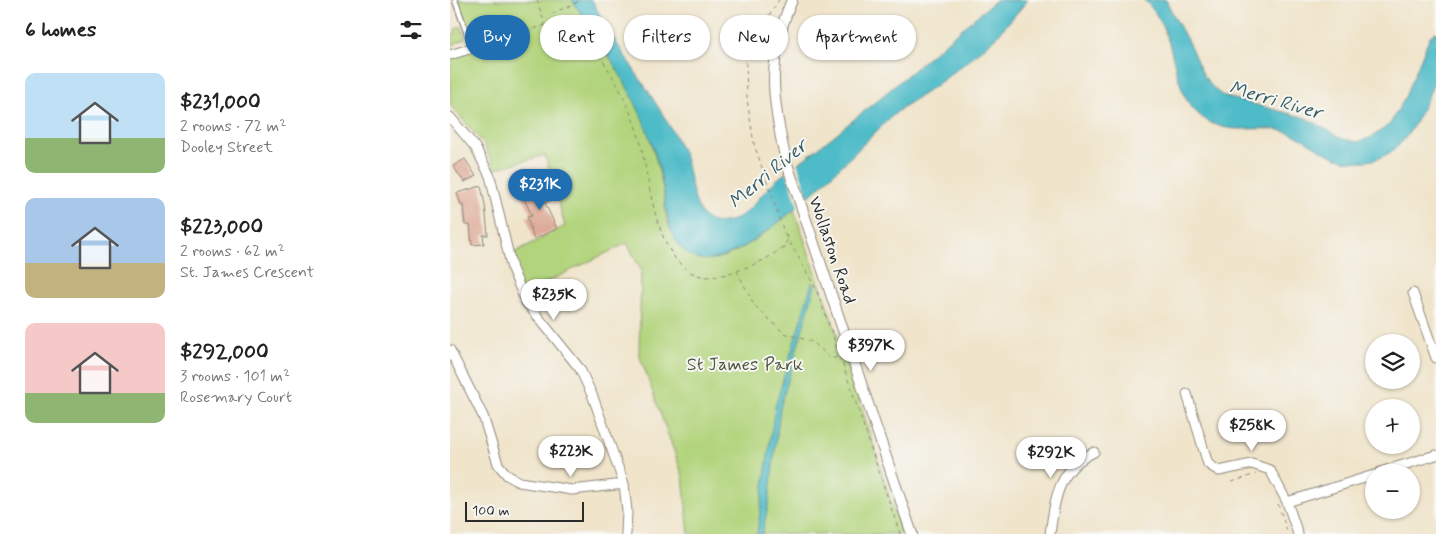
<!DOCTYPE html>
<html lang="en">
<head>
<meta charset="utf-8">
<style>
  body { margin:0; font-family:Mynerve,sans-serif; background:#f6f6f6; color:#222; height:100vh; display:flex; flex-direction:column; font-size:19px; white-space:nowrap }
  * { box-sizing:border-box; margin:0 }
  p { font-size:16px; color:#767676 }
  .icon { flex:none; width:28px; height:28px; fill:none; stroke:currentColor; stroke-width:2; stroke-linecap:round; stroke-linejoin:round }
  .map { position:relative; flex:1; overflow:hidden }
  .side { display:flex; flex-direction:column; background:#fff; width:450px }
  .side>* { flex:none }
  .top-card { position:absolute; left:15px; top:15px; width:475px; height:45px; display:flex; gap:10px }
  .tools { position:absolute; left:915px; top:334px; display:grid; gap:10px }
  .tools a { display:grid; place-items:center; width:55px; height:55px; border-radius:50%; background:#fff; box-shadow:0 1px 4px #0004; font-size:25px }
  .scale { position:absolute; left:15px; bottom:12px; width:119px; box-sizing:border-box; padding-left:5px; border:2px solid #2b2b2b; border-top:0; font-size:14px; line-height:18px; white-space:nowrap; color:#2b2b2b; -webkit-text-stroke:4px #f6f6f2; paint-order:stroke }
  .price { position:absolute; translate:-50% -42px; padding:0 11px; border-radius:18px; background:#fff; color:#222; font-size:16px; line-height:32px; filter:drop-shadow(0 1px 2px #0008) }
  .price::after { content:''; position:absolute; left:50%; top:30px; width:15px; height:11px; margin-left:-8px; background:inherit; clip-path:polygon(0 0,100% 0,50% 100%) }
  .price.on { background:#1f6fb2; color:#fff }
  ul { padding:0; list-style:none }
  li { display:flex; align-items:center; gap:15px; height:125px; padding:0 25px }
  li span { display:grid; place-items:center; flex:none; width:140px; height:100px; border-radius:10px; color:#555 }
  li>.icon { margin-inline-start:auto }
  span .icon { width:60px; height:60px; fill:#fffc; stroke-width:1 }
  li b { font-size:21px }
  h2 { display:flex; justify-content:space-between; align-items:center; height:60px; padding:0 25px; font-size:21px }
  .tag { padding:0 18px; border-radius:22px; background:#fff; box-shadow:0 1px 4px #0004; font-size:18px; line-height:45px }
  .tag.on { background:#1f6fb2; color:#fff }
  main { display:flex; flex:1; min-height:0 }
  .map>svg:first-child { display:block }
</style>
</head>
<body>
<main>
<section class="side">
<h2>6 homes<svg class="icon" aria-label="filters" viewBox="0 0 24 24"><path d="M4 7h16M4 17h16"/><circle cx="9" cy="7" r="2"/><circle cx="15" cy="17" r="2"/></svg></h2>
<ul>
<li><span style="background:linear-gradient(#bfe0f5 65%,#8fb573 0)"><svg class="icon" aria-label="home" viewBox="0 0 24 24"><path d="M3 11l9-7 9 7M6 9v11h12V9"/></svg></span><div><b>$231,000</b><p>2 rooms · 72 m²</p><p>Dooley Street</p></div></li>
<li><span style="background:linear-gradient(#a9c7e8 65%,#c2b280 0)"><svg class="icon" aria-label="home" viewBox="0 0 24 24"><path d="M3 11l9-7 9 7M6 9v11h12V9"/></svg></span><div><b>$223,000</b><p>2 rooms · 62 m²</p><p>St. James Crescent</p></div></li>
<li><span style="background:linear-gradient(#f6c9c9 70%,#8fb573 0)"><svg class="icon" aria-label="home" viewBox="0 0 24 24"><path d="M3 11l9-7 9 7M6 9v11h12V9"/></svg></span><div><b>$292,000</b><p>3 rooms · 101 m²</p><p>Rosemary Court</p></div></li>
</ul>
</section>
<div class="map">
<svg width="986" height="534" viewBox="0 0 986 534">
  <rect width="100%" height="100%" fill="#f6f6f2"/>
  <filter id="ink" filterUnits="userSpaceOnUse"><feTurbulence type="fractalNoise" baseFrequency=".02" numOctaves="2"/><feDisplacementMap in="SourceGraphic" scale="10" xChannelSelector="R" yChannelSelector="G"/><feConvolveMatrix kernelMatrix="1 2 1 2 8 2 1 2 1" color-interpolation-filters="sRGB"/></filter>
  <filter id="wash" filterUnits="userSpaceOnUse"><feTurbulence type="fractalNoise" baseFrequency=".0096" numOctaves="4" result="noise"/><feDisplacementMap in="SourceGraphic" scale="20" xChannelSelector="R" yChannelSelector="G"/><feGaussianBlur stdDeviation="1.12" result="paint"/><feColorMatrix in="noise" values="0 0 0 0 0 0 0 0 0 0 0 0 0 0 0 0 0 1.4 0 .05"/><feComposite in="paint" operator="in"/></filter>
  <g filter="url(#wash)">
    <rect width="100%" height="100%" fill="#f0e4ca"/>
    <path fill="#b2d47c" stroke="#6e8054" d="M 7,0 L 122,0 C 152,46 190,95 203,149 C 207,162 210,176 213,189 C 215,198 214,207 216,216 C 218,228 230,250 242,256 C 274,272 320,228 344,210 L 404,383 L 451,534 L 239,534 L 233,476 L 189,354 L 191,270 L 177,243 L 72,294 L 58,256 L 115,226 L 95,155 L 45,169 L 34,144 L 0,105 L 0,58 L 23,50 Z
      M 11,26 L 15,39 L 0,46 L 0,35 L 6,33 L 5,29 Z"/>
    <path fill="#4ebbc8" stroke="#3c737a" d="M 122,0 L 142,0 C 168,53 208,98 233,152 C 241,170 241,212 260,221 C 267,224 279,222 286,219 C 303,210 314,189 330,177 C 405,122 474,60 546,0 L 578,0 C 567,12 557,25 546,37 C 526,55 503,73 481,89 C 470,97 457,103 447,112 C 411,142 289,284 241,256 C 219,243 217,215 214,193 C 212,177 207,160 202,145 C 186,92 152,46 122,0 Z
      M 694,0 L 716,0 C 724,18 735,34 743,52 C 751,71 756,84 773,96 L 856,118 L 893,139 L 908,142 L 922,137 L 940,124 L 955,97 L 980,36 L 986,32 C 986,45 986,60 986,73 C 984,84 979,95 974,105 C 958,141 938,168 894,160 C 872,155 853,134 829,130 C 797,125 773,138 746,112 C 720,87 728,30 694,0 Z
      M 362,282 L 365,286 L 330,408 L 319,502 L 312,534 L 307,534 L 325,407 Z"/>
    <path fill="#f0e4ca" d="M 347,162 L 359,200 L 349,209 L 336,170 Z"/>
    <g id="blocks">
      <path fill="#deab98" d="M 15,159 L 26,176 L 14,182 L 3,166 Z
        M 99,185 L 106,198 L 95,203 L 107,229 L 84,239 L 77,217 L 82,216 L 72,194 L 84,190 L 85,192 Z
        M 31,186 L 35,205 L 38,235 L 33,235 L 34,244 L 22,245 L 20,225 L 15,225 L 13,205 L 11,205 L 7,193 Z"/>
    </g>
  </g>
  <g filter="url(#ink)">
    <use href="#blocks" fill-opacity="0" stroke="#8e887a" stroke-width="1"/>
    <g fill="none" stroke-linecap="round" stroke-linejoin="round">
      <g stroke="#8e887a" stroke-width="7">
        <path id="service" d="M 5,0 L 22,48"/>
      </g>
      <g stroke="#8e887a" stroke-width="11">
        <path id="minor" d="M 0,55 L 22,48
          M 0,117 L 25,147 L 40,176 L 62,269 L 76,302 L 130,369 L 143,397 L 174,484 L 177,511 L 176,534
          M 963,293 L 986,358
          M 0,350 L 33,416 L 48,464 L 57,475 L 69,482 L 122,490 L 174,484
          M 737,394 L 758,464 L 769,471 L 802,464 L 820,470 L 837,502 L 848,534
          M 930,472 L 986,455
          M 837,502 L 924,475
          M 600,534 C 605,498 608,469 644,452"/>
      </g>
      <g stroke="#8e887a" stroke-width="12">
        <path id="tertiary" d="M 342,0 C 316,59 322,100 336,161 L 462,534"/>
      </g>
      <path stroke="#8e887a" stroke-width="1" stroke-dasharray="4 4" stroke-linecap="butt" d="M 87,0 L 95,25
        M 107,21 L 103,13 L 128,2 L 127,0
        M 31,46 L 111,20 C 148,37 180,104 190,141 C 200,179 205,275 259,277 C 269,277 279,273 289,270 C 304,265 327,256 337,241 L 304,144 L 297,99 L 296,62 L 301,44 L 329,0
        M 336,235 L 340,243
        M 287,271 L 304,305 L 334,333 L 363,342 L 381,359 L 390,356 L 367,291 L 341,244 L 331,249
        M 390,356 L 450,534
        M 782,482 L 806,474
        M 828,504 L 838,534"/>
      <use href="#service" stroke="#fff" stroke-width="4.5"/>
      <use href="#minor" stroke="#fff" stroke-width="9"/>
      <use href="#tertiary" stroke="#fff" stroke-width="10"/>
    </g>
  </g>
  <g text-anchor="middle" stroke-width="4" stroke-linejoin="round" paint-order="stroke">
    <g font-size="18" fill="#2b2b2b" stroke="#f6f6f2">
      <text transform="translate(383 250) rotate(71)" y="6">Wollaston Road</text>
    </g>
    <g font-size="18" fill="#4d553f" stroke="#f6f6f2">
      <text x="295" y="370">St James Park</text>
    </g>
    <g font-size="19" font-style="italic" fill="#375d62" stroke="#f6f6f2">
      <text transform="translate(826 99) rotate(16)" y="7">Merri River</text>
      <text transform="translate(317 173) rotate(-40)" y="7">Merri River</text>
    </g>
  </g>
</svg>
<div class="tools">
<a><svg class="icon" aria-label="layers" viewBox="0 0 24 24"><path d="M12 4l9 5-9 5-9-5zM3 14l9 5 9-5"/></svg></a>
<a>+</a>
<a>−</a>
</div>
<div class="scale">100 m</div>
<b class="price on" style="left:90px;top:211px">$231K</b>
<b class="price" style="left:104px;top:321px">$235K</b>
<b class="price" style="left:421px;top:372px">$397K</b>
<b class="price" style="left:802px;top:452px">$258K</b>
<b class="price" style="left:121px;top:478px">$223K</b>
<b class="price" style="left:601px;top:479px">$292K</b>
<div class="top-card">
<a class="tag on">Buy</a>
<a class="tag">Rent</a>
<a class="tag">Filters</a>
<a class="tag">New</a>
<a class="tag">Apartment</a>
</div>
</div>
</main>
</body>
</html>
